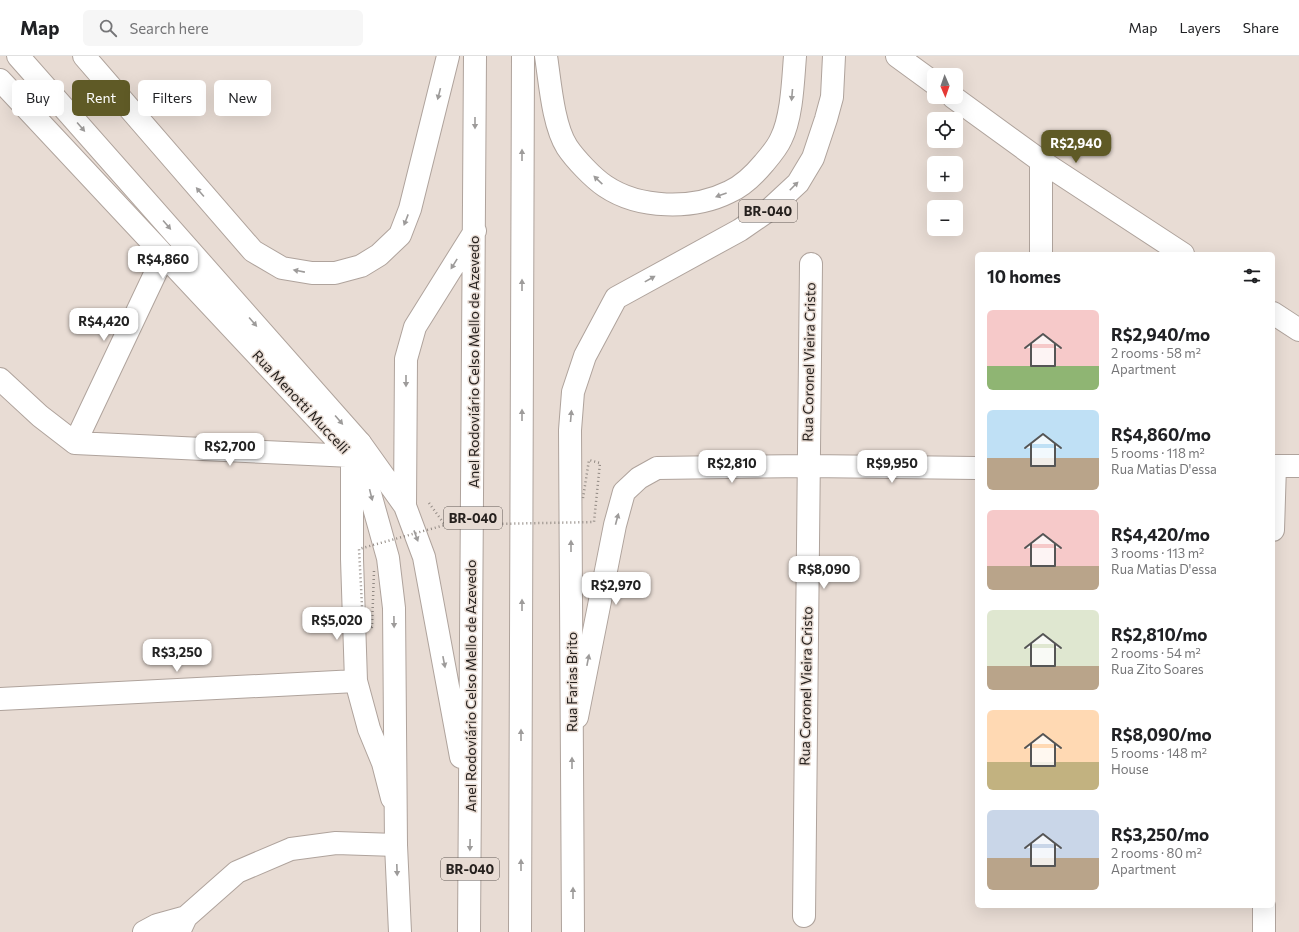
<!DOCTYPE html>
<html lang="en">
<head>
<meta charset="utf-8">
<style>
  body { margin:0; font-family:Commissioner,sans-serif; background:#f6f6f6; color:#202124; height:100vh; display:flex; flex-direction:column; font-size:15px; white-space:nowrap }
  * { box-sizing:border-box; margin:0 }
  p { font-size:13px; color:#757577 }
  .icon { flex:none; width:22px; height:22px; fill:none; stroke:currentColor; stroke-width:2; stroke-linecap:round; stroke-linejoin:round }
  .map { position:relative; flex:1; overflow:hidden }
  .panel { position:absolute; left:975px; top:196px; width:300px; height:656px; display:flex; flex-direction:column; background:#fff; border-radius:6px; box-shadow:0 4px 16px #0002 }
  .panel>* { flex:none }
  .hud { position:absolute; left:12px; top:24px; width:380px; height:36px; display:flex; gap:8px }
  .needle { width:26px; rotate:178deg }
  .buttons { position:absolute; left:927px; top:12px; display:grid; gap:8px }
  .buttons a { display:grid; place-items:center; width:36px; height:36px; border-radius:6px; background:#fff; box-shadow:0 4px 16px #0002; font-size:20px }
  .price { position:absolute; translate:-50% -34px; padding:0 9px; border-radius:8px; background:#fff; color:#222; font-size:13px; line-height:26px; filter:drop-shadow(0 1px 2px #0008) }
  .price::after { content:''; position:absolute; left:50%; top:24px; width:12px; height:9px; margin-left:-6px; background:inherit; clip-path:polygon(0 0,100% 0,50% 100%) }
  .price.active { background:#5f5a26; color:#fff }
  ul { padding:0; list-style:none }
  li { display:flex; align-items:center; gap:12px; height:100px; padding:0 12px }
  li span { display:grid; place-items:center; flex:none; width:112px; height:80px; border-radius:6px; color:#555 }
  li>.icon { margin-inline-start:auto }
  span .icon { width:48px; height:48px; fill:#fffc; stroke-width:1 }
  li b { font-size:17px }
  h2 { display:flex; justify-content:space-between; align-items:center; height:48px; padding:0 12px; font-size:17px }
  .chip { padding:0 14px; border-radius:6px; background:#fff; box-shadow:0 4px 16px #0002; font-size:14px; line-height:36px }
  .chip.active { background:#5f5a26; color:#fff }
  header { display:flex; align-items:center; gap:24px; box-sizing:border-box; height:56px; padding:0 20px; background:#fff; border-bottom:1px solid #e0e0e0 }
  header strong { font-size:19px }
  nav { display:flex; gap:22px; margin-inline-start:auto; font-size:14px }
  .search { width:280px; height:36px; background:#f6f6f6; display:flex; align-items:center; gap:10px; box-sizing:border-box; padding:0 14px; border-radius:6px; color:#757577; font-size:15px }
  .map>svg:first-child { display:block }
</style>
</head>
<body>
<header>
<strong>Map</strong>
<div class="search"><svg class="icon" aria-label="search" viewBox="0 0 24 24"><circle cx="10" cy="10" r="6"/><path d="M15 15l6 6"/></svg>Search here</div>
<nav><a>Map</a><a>Layers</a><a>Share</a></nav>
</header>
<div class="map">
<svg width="1299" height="876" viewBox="0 0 1299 876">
  <rect width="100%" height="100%" fill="#e8dcd4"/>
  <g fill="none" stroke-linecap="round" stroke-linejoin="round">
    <g stroke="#afa39c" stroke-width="24">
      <path id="minor" d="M 897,0 L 934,27
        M 0,24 L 352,400 L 352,503 L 356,625 L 369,673 L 383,707 L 392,742
        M 953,41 L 1041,105 L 1183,198
        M 1041,198 L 1041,105
        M 1273,257 L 1299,274
        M 0,323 L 40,360 L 75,387
        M 75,387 L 352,400 L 356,394
        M 75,387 L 164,199
        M 1273,410 L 1299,410
        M 1273,474 L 1275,410
        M 0,643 L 356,625
        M 577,661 L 615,469 L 624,436 L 639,422 L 657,412 L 808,410 L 977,412
        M 1264,850 L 1264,876
        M 804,860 L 811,208
        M 144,876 L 157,869 L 186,861
        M 179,876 L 186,861 L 237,816 L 291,793 L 336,787 L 396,789"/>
    </g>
    <g stroke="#afa39c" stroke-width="24">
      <path id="major" d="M 18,0 L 360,387 L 369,434 L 388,502 L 394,552 L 396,789 L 400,876
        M 573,876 L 570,374 L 573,336 L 585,300 L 616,242 L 740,174 L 769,154 L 798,127 L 813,102 L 826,63 L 832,41 L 834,0"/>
    </g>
    <g stroke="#afa39c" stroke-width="24">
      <path id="highway" d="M 84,0 L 253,195 L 282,212 L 312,217 L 335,217 L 361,210 L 379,199 L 400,179 L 410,153 L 448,0
        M 546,0 C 550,26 553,69 567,91 C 575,103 593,122 605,130 C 639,153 693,154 729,136 C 743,130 754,119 764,107 C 770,100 777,92 781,83 C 792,61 793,25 795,0
        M 360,387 L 405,450 L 424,501 L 461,701
        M 405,450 L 406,303 L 415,271 L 475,175
        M 469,876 L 475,0
        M 520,876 L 523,0"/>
    </g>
    <path stroke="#918983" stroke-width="2.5" stroke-dasharray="1 3" stroke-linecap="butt" d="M 429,447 L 445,469"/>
    <use href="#minor" stroke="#fff" stroke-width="22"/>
    <use href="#major" stroke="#fff" stroke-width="22"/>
    <use href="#highway" stroke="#fff" stroke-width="22"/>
    <path stroke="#918983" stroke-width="2.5" stroke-dasharray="1 3" stroke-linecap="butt" d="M 374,515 L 372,571 L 363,569 L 359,493 L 445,469 L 594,466 L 600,407 L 589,404 L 583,442"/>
  </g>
  <defs><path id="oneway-solid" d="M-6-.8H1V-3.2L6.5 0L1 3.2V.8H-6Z"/></defs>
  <g fill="#9d9b9a">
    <use href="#oneway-solid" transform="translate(439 38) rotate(104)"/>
    <use href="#oneway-solid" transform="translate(792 39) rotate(95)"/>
    <use href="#oneway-solid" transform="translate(475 67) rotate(90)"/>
    <use href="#oneway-solid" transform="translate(81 71) rotate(49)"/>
    <use href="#oneway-solid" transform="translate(522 99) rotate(-90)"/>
    <use href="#oneway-solid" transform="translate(598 124) rotate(-137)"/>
    <use href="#oneway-solid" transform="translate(794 130) rotate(-45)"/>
    <use href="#oneway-solid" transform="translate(200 136) rotate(-131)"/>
    <use href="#oneway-solid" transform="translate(721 139) rotate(160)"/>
    <use href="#oneway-solid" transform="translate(406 164) rotate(111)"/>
    <use href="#oneway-solid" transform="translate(167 169) rotate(49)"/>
    <use href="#oneway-solid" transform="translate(454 208) rotate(122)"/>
    <use href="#oneway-solid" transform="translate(299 215) rotate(-169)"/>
    <use href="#oneway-solid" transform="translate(650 223) rotate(-29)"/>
    <use href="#oneway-solid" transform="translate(522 229) rotate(-90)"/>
    <use href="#oneway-solid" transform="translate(253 266) rotate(49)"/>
    <use href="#oneway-solid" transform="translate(406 325) rotate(90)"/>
    <use href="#oneway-solid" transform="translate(522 359) rotate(-90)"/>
    <use href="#oneway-solid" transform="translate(571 360) rotate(-85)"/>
    <use href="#oneway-solid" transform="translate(339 364) rotate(49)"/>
    <use href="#oneway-solid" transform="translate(371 439) rotate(76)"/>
    <use href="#oneway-solid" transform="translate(617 463) rotate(-75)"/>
    <use href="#oneway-solid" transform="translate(416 480) rotate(70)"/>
    <use href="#oneway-solid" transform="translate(571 490) rotate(-90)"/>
    <use href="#oneway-solid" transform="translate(522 549) rotate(-90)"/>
    <use href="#oneway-solid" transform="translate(394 566) rotate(89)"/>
    <use href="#oneway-solid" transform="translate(588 604) rotate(-79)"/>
    <use href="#oneway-solid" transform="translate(444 606) rotate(79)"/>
    <use href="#oneway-solid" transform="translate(521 679) rotate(-90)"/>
    <use href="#oneway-solid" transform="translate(572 707) rotate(-90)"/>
    <use href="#oneway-solid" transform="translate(470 789) rotate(91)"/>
    <use href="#oneway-solid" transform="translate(521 809) rotate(-90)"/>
    <use href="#oneway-solid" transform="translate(397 814) rotate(88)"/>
    <use href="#oneway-solid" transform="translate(573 837) rotate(-90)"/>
  </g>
  <g text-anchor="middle" stroke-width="3" stroke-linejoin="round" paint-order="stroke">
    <g fill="#e8dcd4" stroke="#605955" stroke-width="1">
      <rect x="739" y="144" width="58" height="22" rx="3"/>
      <rect x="444" y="451" width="58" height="22" rx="3"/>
      <rect x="441" y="802" width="58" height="22" rx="3"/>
    </g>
    <g font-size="13" font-weight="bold" fill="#26211e">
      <text x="768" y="160">BR-040</text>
      <text x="473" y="467">BR-040</text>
      <text x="470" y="818">BR-040</text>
    </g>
    <g font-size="14" fill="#26211e" stroke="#e8dcd4">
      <text transform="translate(474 306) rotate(-90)" y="5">Anel Rodoviário Celso Mello de Azevedo</text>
      <text transform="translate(809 306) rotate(-89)" y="5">Rua Coronel Vieira Cristo</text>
      <text transform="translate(301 346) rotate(47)" y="5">Rua Menotti Muccelli</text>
      <text transform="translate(572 626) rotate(-90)" y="5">Rua Farias Brito</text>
      <text transform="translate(471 630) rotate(-90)" y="5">Anel Rodoviário Celso Mello de Azevedo</text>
      <text transform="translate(806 630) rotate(-89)" y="5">Rua Coronel Vieira Cristo</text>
    </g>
  </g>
</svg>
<div class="buttons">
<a><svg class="needle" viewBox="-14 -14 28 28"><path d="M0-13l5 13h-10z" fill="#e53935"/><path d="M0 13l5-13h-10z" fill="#757577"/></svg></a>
<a><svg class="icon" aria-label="locate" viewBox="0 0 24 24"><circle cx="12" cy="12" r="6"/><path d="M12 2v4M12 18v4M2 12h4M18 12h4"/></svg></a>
<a>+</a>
<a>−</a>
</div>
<b class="price active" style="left:1076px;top:108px">R$2,940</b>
<b class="price" style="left:163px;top:224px">R$4,860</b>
<b class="price" style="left:104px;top:286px">R$4,420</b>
<b class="price" style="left:230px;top:411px">R$2,700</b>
<b class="price" style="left:732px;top:428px">R$2,810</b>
<b class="price" style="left:892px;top:428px">R$9,950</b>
<b class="price" style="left:824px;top:534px">R$8,090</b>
<b class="price" style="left:616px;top:550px">R$2,970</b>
<b class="price" style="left:337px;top:585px">R$5,020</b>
<b class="price" style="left:177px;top:617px">R$3,250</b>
<div class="hud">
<a class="chip">Buy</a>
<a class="chip active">Rent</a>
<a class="chip">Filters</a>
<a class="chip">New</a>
</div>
<section class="panel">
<h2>10 homes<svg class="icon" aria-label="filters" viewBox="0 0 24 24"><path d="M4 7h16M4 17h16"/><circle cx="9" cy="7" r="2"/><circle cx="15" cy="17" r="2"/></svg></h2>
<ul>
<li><span style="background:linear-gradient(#f6c9c9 70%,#8fb573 0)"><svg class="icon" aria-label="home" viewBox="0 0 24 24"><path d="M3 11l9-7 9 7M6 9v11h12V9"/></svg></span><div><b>R$2,940/mo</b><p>2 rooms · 58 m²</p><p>Apartment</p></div></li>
<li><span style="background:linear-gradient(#bfe0f5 60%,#b9a48a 0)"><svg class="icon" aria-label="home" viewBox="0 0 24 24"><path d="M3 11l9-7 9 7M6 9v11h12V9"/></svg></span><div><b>R$4,860/mo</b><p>5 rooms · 118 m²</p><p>Rua Matias D'essa</p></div></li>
<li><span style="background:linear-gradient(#f6c9c9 70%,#b9a48a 0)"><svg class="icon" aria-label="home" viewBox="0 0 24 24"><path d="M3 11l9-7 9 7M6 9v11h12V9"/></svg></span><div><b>R$4,420/mo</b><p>3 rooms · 113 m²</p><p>Rua Matias D'essa</p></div></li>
<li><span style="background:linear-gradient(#dfe7d0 70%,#b9a48a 0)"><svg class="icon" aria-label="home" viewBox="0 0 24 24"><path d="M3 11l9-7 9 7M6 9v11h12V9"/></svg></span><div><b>R$2,810/mo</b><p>2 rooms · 54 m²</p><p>Rua Zito Soares</p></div></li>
<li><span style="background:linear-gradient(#ffd9b3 65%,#c2b280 0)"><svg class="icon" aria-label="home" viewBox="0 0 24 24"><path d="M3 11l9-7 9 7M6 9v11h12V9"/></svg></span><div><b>R$8,090/mo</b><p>5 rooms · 148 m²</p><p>House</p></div></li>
<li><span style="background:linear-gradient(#c9d6e8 60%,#b9a48a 0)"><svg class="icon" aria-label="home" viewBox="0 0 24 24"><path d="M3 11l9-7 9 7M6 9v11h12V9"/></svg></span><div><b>R$3,250/mo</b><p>2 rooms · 80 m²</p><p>Apartment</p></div></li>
</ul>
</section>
</div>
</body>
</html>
